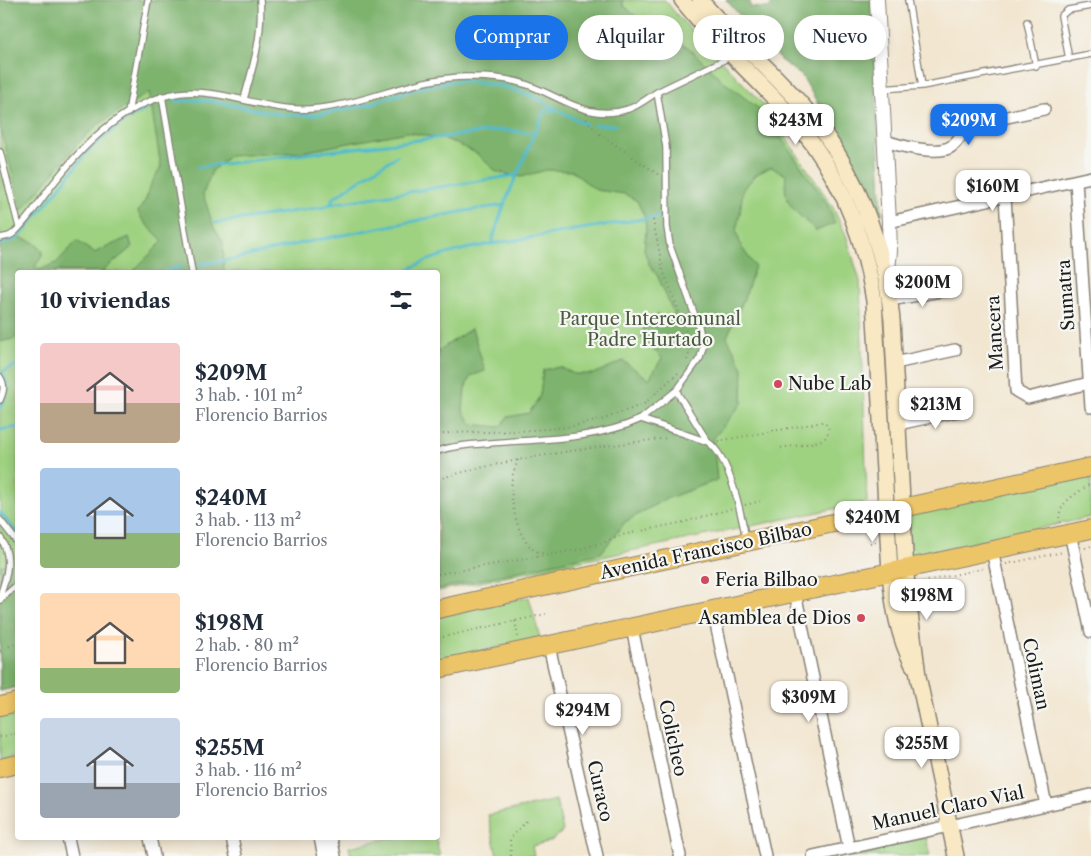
<!DOCTYPE html>
<html lang="es">
<head>
<meta charset="utf-8">
<style>
  body { margin:0; font-family:"Libre Caslon Text",serif; background:#f2f2f3; color:#1f2937; height:100vh; display:flex; flex-direction:column; font-size:19px; white-space:nowrap }
  * { box-sizing:border-box; margin:0 }
  p { font-size:16px; color:#747a83 }
  .icon { flex:none; width:28px; height:28px; fill:none; stroke:currentColor; stroke-width:2; stroke-linecap:round; stroke-linejoin:round }
  .map { position:relative; flex:1; overflow:hidden }
  .side { position:absolute; left:15px; top:270px; width:425px; height:570px; display:flex; flex-direction:column; background:#fff; border-radius:5px; box-shadow:0 2px 12px #0003 }
  .side>* { flex:none }
  .guide { position:absolute; left:455px; top:15px; width:475px; height:45px; display:flex; gap:10px }
  .price { position:absolute; translate:-50% -42px; padding:0 11px; border-radius:10px; background:#fff; color:#222; font-size:16px; line-height:32px; filter:drop-shadow(0 1px 2px #0008) }
  .price::after { content:''; position:absolute; left:50%; top:30px; width:15px; height:11px; margin-left:-8px; background:inherit; clip-path:polygon(0 0,100% 0,50% 100%) }
  .price.active { background:#1a73e8; color:#fff }
  ul { padding:0; list-style:none }
  li { display:flex; align-items:center; gap:15px; height:125px; padding:0 25px }
  li span { display:grid; place-items:center; flex:none; width:140px; height:100px; border-radius:5px; color:#555 }
  li>.icon { margin-inline-start:auto }
  span .icon { width:60px; height:60px; fill:#fffc; stroke-width:1 }
  li b { font-size:21px }
  h2 { display:flex; justify-content:space-between; align-items:center; height:60px; padding:0 25px; font-size:21px }
  .pill { padding:0 18px; border-radius:22px; background:#fff; box-shadow:0 2px 12px #0003; font-size:18px; line-height:45px }
  .pill.active { background:#1a73e8; color:#fff }
  .map>svg:first-child { display:block }
</style>
</head>
<body>
<div class="map">
<svg width="1091" height="856" viewBox="0 0 1091 856">
  <rect width="100%" height="100%" fill="#f6f6f2"/>
  <filter id="ink" filterUnits="userSpaceOnUse"><feTurbulence type="fractalNoise" baseFrequency=".02" numOctaves="2"/><feDisplacementMap in="SourceGraphic" scale="10" xChannelSelector="R" yChannelSelector="G"/><feConvolveMatrix kernelMatrix="1 2 1 2 8 2 1 2 1" color-interpolation-filters="sRGB"/></filter>
  <filter id="wash" filterUnits="userSpaceOnUse"><feTurbulence type="fractalNoise" baseFrequency=".0096" numOctaves="4" result="noise"/><feDisplacementMap in="SourceGraphic" scale="20" xChannelSelector="R" yChannelSelector="G"/><feGaussianBlur stdDeviation="1.12" result="paint"/><feColorMatrix in="noise" values="0 0 0 0 0 0 0 0 0 0 0 0 0 0 0 0 0 1.4 0 .05"/><feComposite in="paint" operator="in"/></filter>
  <g filter="url(#wash)">
    <rect width="100%" height="100%" fill="#f2e6d0"/>
    <path fill="#9ed180" stroke="#5d764e" d="M 0,0 L 665,0 L 677,15 L 763,104 L 831,204 L 846,235 L 860,281 L 867,502 L 438,591 L 438,272 L 18,272 L 18,687 L 0,691 Z
      M 1091,474 L 1091,517 L 909,557 L 906,515 Z
      M 529,597 L 540,638 L 438,661 L 438,616 Z
      M 17,709 L 17,756 L 0,760 L 0,713 Z
      M 556,800 L 563,831 L 551,841 L 532,846 L 534,856 L 497,856 L 488,815 Z
      M 926,837 L 930,856 L 850,856 Z
      M 389,838 L 436,838 L 440,856 L 351,856 L 349,847 Z"/>
    <path fill="#7eb36e" stroke="#4d6845" d="M 0,0 L 623,0 L 623,5 L 649,28 L 688,47 L 724,82 L 762,111 L 827,203 L 835,223 L 816,231 C 795,210 782,206 786,175 L 771,167 L 757,174 L 743,189 L 740,213 L 736,231 L 742,248 L 755,266 L 746,294 L 727,337 L 743,368 L 742,403 L 713,439 L 717,480 L 663,500 L 625,522 L 601,553 L 438,589 L 438,351 L 472,328 L 485,371 L 471,376 L 465,388 L 463,411 L 472,424 L 500,427 L 508,417 L 529,413 L 540,396 L 543,370 L 560,367 L 574,374 L 593,374 L 623,361 L 649,379 L 662,358 L 641,337 L 644,328 L 658,314 L 669,320 L 675,316 L 658,277 L 649,264 L 644,250 L 646,231 L 645,218 L 637,201 L 625,194 L 596,190 L 572,171 L 546,170 L 521,177 L 497,172 L 476,153 L 448,140 L 407,132 L 302,152 L 229,156 L 212,171 L 203,194 L 214,228 L 223,242 L 224,272 L 132,272 L 163,241 L 144,222 L 138,212 L 146,199 L 151,184 L 161,167 L 149,92 L 99,124 L 81,140 L 22,210 L 0,127 Z
      M 726,0 L 750,0 L 750,7 L 769,8 L 773,0 L 871,0 L 882,215 L 802,76 L 780,60 L 768,41 L 742,18 Z
      M 16,236 L 33,242 L 43,251 L 41,258 L 35,266 L 40,270 L 56,263 L 77,241 L 94,253 L 129,237 L 132,247 L 103,271 L 105,272 L 18,272 L 17,338 L 0,342 L 0,241 Z
      M 17,561 L 17,687 L 0,691 L 0,566 Z"/>
    <g fill="none" stroke-linecap="round" stroke-linejoin="round">
      <path stroke="#50bbcd" stroke-width="3" d="M 175,101 L 205,100 L 284,115 L 315,115 L 367,105 L 411,90 L 447,82 L 464,81 L 502,86 L 532,96 L 586,125
        M 595,125 L 616,125
        M 198,167 L 501,130 L 534,133
        M 331,204 L 517,175
        M 215,223 L 324,207 L 331,204 L 332,199 L 373,171 L 397,156
        M 0,244 L 16,239 L 23,233 L 91,148 L 124,121 L 150,107
        M 491,244 L 504,205 L 544,111 L 557,110
        M 199,264 L 235,259 L 302,243 L 465,211 L 504,205
        M 164,272 L 182,266
        M 404,272 C 441,250 486,245 529,238 C 573,230 617,223 662,216
        M 0,372 C 12,386 7,392 0,408
        M 1,373 L 18,364
        M 0,430 L 18,427
        M 0,512 L 18,535"/>
    </g>
  </g>
  <g filter="url(#ink)">
    <g fill="none" stroke-linecap="round" stroke-linejoin="round">
      <g stroke="#878176" stroke-width="8">
        <path id="service" d="M 908,0 L 922,86
          M 1027,22 L 1036,66
          M 1069,59 L 1061,16 L 1068,10 L 1091,6
          M 881,89 L 922,86 L 1091,54
          M 657,92 L 730,57
          M 162,96 L 192,272
          M 244,99 C 253,67 263,35 260,0
          M 128,113 L 148,0
          M 0,152 L 19,227
          M 0,238 C 3,237 8,237 11,235 C 22,229 46,192 56,180 C 87,141 128,100 180,93 C 224,88 266,112 310,109 C 366,106 416,75 472,77 C 490,77 511,79 528,85 C 561,97 590,122 628,109 C 638,106 648,98 657,92 L 666,147 L 667,227 L 670,246 L 699,327 L 703,347 L 700,358 L 677,390 L 678,394 L 708,442 L 641,419 C 595,440 540,439 490,443 C 473,445 454,445 438,451
          M 0,377 C 5,385 4,391 0,400
          M 641,419 L 677,390
          M 708,442 C 730,457 741,514 746,539
          M 0,520 L 18,543
          M 0,537 C 13,556 7,576 0,596
          M 0,600 L 18,584"/>
      </g>
      <g stroke="#878176" stroke-width="14">
        <path id="minor" d="M 884,140 C 898,146 940,156 952,146 C 960,140 962,130 970,125 L 1044,109
          M 1076,181 L 1091,407
          M 1005,196 L 1016,391 L 1028,398 L 1089,383
          M 889,222 L 1091,177
          M 890,300 L 951,289
          M 895,363 L 955,350
          M 898,424 L 958,411
          M 1070,533 L 1091,632
          M 992,550 L 1046,805
          M 795,593 L 849,848
          M 713,610 L 765,856
          M 632,628 L 680,856
          M 549,646 L 597,856
          M 68,838 L 72,856
          M 150,838 L 154,856
          M 232,838 L 236,856
          M 320,838 L 324,856
          M 331,838 L 335,856
          M 813,856 L 1091,795"/>
      </g>
      <g stroke="#878176" stroke-width="16">
        <path id="tertiary" d="M 877,0 L 889,222 L 890,251 L 887,278"/>
      </g>
      <g stroke="#878176" stroke-width="18">
        <path id="secondary" d="M 682,0 C 713,40 752,73 786,111 C 836,165 863,229 874,301 L 890,572 C 893,605 898,636 913,665
          M 700,0 C 734,39 774,72 808,112 C 856,170 885,246 892,320 L 907,590 L 918,676 L 956,856"/>
      </g>
      <g stroke="#878176" stroke-width="20">
        <path id="primary" d="M 438,609 L 1091,467
          M 438,669 L 1091,529
          M 0,706 L 18,702
          M 0,768 L 18,764"/>
      </g>
      <path stroke="#878176" stroke-width="2" stroke-dasharray="1 4" stroke-linecap="butt" d="M 586,119 L 598,133 L 659,175
        M 653,220 L 663,270 L 685,327 L 690,351 L 686,363
        M 438,435 L 449,433 L 521,431 L 567,427 L 601,420 L 644,404 L 679,372
        M 718,441 L 823,422 L 828,426 C 829,430 828,435 825,438 C 816,444 791,446 780,448
        M 518,460 C 516,466 513,472 512,479 C 509,497 517,542 536,551 C 539,553 544,553 547,554
        M 438,479 C 513,457 590,448 667,438
        M 745,505 L 760,501
        M 1060,523 C 1055,503 1077,494 1090,484 L 1089,482
        M 870,543 L 876,542
        M 1085,548 L 1091,546
        M 1006,564 L 1063,552
        M 438,574 L 576,550 L 609,541 L 622,535 L 684,522 L 731,509
        M 918,583 L 985,568
        M 515,621 L 518,637
        M 438,638 L 546,614
        M 0,651 L 18,642
        M 0,737 L 18,733
        M 511,856 L 510,839 L 528,819"/>
      <use href="#service" stroke="#fff" stroke-width="5.5"/>
      <use href="#minor" stroke="#fff" stroke-width="11"/>
      <use href="#tertiary" stroke="#fff" stroke-width="14"/>
      <use href="#secondary" stroke="#f8e8c3" stroke-width="15"/>
      <use href="#primary" stroke="#edc569" stroke-width="18"/>
    </g>
  </g>
  <g fill="#d1495b" stroke="#f6f6f2" stroke-width="2">
    <circle cx="778" cy="384" r="5"/>
    <circle cx="705" cy="580" r="5"/>
    <circle cx="861" cy="618" r="5"/>
  </g>
  <g text-anchor="middle" stroke-width="4.5" stroke-linejoin="round" paint-order="stroke">
    <g font-size="18" fill="#1c1c1c" stroke="#f6f6f2">
      <text transform="translate(1066 295) rotate(-94)" y="6">Sumatra</text>
      <text transform="translate(995 333) rotate(-93)" y="6">Mancera</text>
      <text transform="translate(706 551) rotate(-12)" y="6">Avenida Francisco Bilbao</text>
      <text transform="translate(1036 674) rotate(78)" y="6">Coliman</text>
      <text transform="translate(673 738) rotate(78)" y="6">Colicheo</text>
      <text transform="translate(600 791) rotate(77)" y="6">Curaco</text>
      <text transform="translate(948 808) rotate(-12)" y="6">Manuel Claro Vial</text>
    </g>
    <g font-size="18" fill="#4a5b3f" stroke="#f6f6f2">
      <text x="650" y="325">Parque Intercomunal<tspan x="650" dy="21">Padre Hurtado</tspan></text>
    </g>
    <g font-size="18" fill="#1c1c1c" stroke="#f6f6f2" text-anchor="start">
      <text x="788" y="390">Nube Lab</text>
      <text x="715" y="586">Feria Bilbao</text>
      <text x="851" y="624" text-anchor="end">Asamblea de Dios</text>
    </g>
  </g>
</svg>
<b class="price" style="left:796px;top:146px">$243M</b>
<b class="price active" style="left:969px;top:146px">$209M</b>
<b class="price" style="left:993px;top:212px">$160M</b>
<b class="price" style="left:923px;top:308px">$200M</b>
<b class="price" style="left:936px;top:430px">$213M</b>
<b class="price" style="left:873px;top:543px">$240M</b>
<b class="price" style="left:927px;top:621px">$198M</b>
<b class="price" style="left:809px;top:723px">$309M</b>
<b class="price" style="left:583px;top:736px">$294M</b>
<b class="price" style="left:922px;top:769px">$255M</b>
<div class="guide">
<a class="pill active">Comprar</a>
<a class="pill">Alquilar</a>
<a class="pill">Filtros</a>
<a class="pill">Nuevo</a>
</div>
<section class="side">
<h2>10 viviendas<svg class="icon" aria-label="filters" viewBox="0 0 24 24"><path d="M4 7h16M4 17h16"/><circle cx="9" cy="7" r="2"/><circle cx="15" cy="17" r="2"/></svg></h2>
<ul>
<li><span style="background:linear-gradient(#f6c9c9 60%,#b9a48a 0)"><svg class="icon" aria-label="home" viewBox="0 0 24 24"><path d="M3 11l9-7 9 7M6 9v11h12V9"/></svg></span><div><b>$209M</b><p>3 hab. · 101 m²</p><p>Florencio Barrios</p></div></li>
<li><span style="background:linear-gradient(#a9c7e8 65%,#8fb573 0)"><svg class="icon" aria-label="home" viewBox="0 0 24 24"><path d="M3 11l9-7 9 7M6 9v11h12V9"/></svg></span><div><b>$240M</b><p>3 hab. · 113 m²</p><p>Florencio Barrios</p></div></li>
<li><span style="background:linear-gradient(#ffd9b3 75%,#8fb573 0)"><svg class="icon" aria-label="home" viewBox="0 0 24 24"><path d="M3 11l9-7 9 7M6 9v11h12V9"/></svg></span><div><b>$198M</b><p>2 hab. · 80 m²</p><p>Florencio Barrios</p></div></li>
<li><span style="background:linear-gradient(#c9d6e8 65%,#9aa5b1 0)"><svg class="icon" aria-label="home" viewBox="0 0 24 24"><path d="M3 11l9-7 9 7M6 9v11h12V9"/></svg></span><div><b>$255M</b><p>3 hab. · 116 m²</p><p>Florencio Barrios</p></div></li>
</ul>
</section>
</div>
</body>
</html>
